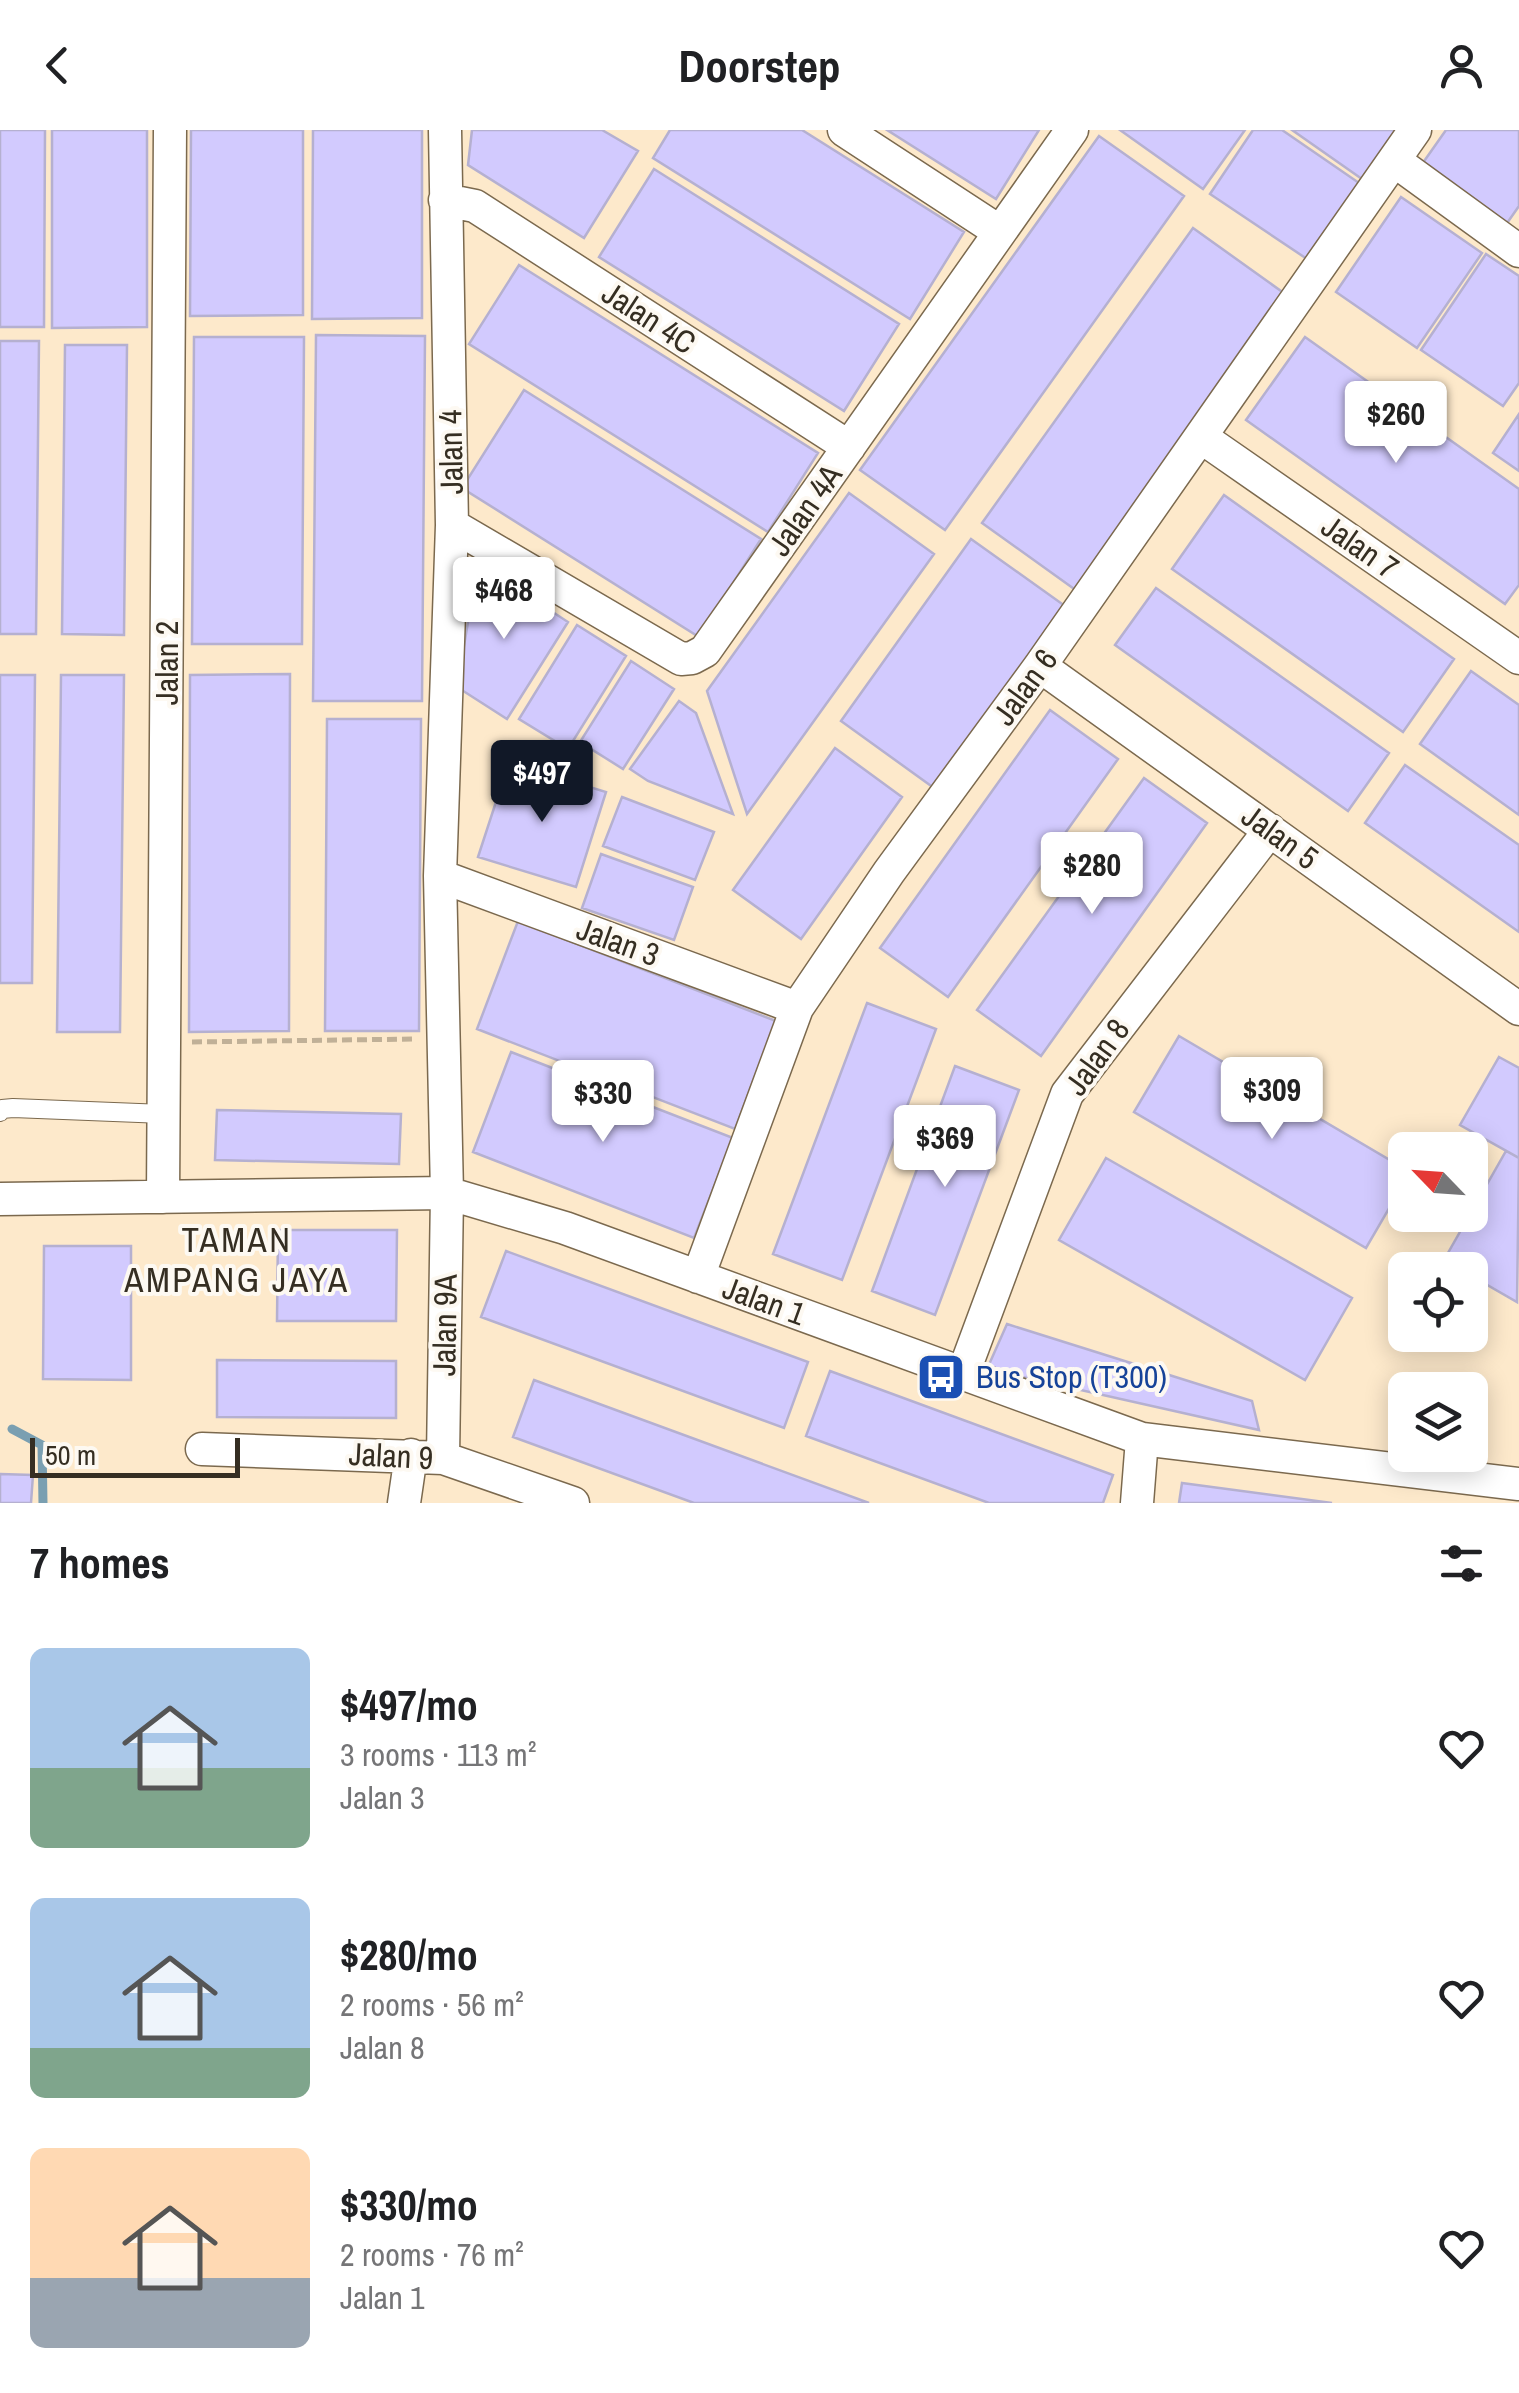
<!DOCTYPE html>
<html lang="en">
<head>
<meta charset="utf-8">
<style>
  body { margin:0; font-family:"Archivo Narrow",sans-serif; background:#f2f2f2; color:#202124; height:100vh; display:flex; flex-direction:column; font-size:38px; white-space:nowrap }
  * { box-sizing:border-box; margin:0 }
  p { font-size:32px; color:#757577 }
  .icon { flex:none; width:55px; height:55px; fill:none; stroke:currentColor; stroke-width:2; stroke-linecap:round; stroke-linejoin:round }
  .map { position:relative; height:1373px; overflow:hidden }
  .side { display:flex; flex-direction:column; background:#fff; flex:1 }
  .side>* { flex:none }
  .needle { width:65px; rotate:295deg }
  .buttons { position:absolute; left:1388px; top:1002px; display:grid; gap:20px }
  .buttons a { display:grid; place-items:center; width:100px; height:100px; border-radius:15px; background:#fff; box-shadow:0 5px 25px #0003; font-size:50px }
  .scale { position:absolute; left:30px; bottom:25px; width:210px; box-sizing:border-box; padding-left:10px; border:5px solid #352e22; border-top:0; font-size:28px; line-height:35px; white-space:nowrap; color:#352e22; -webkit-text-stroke:8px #fdf9f2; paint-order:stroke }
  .price { position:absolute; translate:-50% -85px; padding:0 22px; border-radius:10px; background:#fff; color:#222; font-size:32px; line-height:65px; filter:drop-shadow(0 2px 5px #0008) }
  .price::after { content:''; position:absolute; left:50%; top:60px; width:30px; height:22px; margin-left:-15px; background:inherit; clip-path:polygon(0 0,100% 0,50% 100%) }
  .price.current { background:#111827; color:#fff }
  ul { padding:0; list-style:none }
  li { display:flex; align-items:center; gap:30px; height:250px; padding:0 30px }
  li span { display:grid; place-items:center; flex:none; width:280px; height:200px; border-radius:15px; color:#555 }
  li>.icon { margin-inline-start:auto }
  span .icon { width:120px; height:120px; fill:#fffc; stroke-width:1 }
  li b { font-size:42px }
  h2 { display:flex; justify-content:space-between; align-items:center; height:120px; padding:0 30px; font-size:42px }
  header { display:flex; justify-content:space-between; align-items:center; height:130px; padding:0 30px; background:#fff; font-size:45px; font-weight:700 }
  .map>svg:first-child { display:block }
</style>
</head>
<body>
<header><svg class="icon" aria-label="back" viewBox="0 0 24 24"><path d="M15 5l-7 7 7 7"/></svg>Doorstep<svg class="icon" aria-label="person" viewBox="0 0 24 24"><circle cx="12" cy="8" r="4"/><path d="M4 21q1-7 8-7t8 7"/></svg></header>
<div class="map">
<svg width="1519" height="1373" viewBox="0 0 1519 1373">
  <rect width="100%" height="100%" fill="#fde9cb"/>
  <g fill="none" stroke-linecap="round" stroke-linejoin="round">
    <path stroke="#7a9fb1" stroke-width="9" d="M 12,1299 L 42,1315 L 43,1373"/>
  </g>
  <path fill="#d2cafe" stroke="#b5b0d0" stroke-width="2.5" d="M 0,0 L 45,0 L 44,197 L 0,197 Z
    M 52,0 L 147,0 L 147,197 L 52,198 Z
    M 191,0 L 303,0 L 303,185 L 190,186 Z
    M 313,0 L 422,0 L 422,188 L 312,189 Z
    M 472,0 L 602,0 L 638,21 L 584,108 L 468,35 Z
    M 670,0 L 802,0 L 964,102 L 910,189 L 653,28 Z
    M 887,0 L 1039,0 L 996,69 Z
    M 1120,0 L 1245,0 L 1203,59 Z
    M 1253,0 L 1282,0 L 1362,55 L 1310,131 L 1210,64 Z
    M 1292,0 L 1396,0 L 1362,49 Z
    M 1446,0 L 1519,0 L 1519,76 L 1505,96 L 1420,37 Z
    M 1099,6 L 1184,66 L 945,400 L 860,340 Z
    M 654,39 L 899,194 L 844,281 L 599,127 Z
    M 1401,67 L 1482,123 L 1417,218 L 1336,162 Z
    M 1193,98 L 1288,166 L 1077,461 L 982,393 Z
    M 1486,124 L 1519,146 L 1519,253 L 1503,276 L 1421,220 Z
    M 519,135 L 818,323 L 768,402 L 469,214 Z
    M 316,205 L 425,206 L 422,571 L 313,571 Z
    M 194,207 L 304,207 L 302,514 L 192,514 Z
    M 1305,207 L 1519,359 L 1519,455 L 1505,474 L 1246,290 Z
    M 0,211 L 39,211 L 36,504 L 0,504 Z
    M 65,215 L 127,215 L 124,505 L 62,504 Z
    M 524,260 L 761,409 L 699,507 L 462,358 Z
    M 1519,284 L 1519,341 L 1493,323 Z
    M 849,363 L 934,424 L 747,684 L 707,561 Z
    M 1224,365 L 1454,529 L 1403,602 L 1172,439 Z
    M 971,409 L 1065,476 L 934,658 L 841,591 Z
    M 478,433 L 568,492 L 507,589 L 457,557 Z
    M 1156,458 L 1389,623 L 1348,681 L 1115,515 Z
    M 577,495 L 626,526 L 568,619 L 519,589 Z
    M 631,531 L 674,559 L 623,639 L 580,612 Z
    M 1471,541 L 1519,575 L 1519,685 L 1420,614 Z
    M 290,544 L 289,901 L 189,902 L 190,545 Z
    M 0,545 L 35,545 L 32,853 L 0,853 Z
    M 61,545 L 124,545 L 120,902 L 57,902 Z
    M 679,571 L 696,583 L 733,684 L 648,651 L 630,639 Z
    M 1050,580 L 1118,629 L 948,867 L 880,818 Z
    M 327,589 L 421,589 L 419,901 L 325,901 Z
    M 835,618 L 902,667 L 801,809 L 733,760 Z
    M 509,632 L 606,662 L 576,757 L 478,727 Z
    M 1405,635 L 1519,715 L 1519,802 L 1365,693 Z
    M 1144,648 L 1207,693 L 1041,926 L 977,880 Z
    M 622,667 L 714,702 L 695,750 L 603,716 Z
    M 601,724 L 693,757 L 674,810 L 582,778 Z
    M 518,791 L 776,891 L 735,999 L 477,899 Z
    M 867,873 L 936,899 L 842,1150 L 773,1124 Z
    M 1179,906 L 1405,1039 L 1405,1051 L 1366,1118 L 1134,982 Z
    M 511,922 L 733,1008 L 694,1108 L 473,1022 Z
    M 1499,927 L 1519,938 L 1519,1028 L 1460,995 Z
    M 955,936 L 1019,960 L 935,1185 L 872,1161 Z
    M 217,980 L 401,984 L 399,1034 L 215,1030 Z
    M 1506,1021 L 1519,1028 L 1517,1172 L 1470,1145 L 1470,1140 L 1462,1140 L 1444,1130 Z
    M 1106,1028 L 1352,1168 L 1305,1250 L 1059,1110 Z
    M 278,1100 L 397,1100 L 396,1191 L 277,1191 Z
    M 44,1116 L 131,1116 L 131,1250 L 43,1249 Z
    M 506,1121 L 808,1232 L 784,1298 L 481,1187 Z
    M 1007,1194 L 1252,1271 L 1259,1300 L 987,1239 Z
    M 217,1230 L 396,1231 L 396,1288 L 217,1287 Z
    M 830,1241 L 1113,1345 L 1103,1373 L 989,1373 L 806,1306 Z
    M 534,1250 L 869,1373 L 694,1373 L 513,1307 Z
    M 0,1344 L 33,1345 L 31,1373 L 0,1373 Z
    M 1182,1353 L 1332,1373 L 1179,1373 Z"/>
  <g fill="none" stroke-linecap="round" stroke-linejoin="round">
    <g stroke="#7b694e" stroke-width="20">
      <path id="service" d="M 0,982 L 2,979 L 13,978 L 164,984"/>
    </g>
    <g stroke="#7b694e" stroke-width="35">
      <path id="minor" d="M 844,0 L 1000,102
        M 1395,31 L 1519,121
        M 445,70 L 475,76 L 849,317
        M 1201,307 L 1519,528
        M 452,395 L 681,529 L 692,528 L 705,521 L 1072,0
        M 1040,536 L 1519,879
        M 440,746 L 797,878
        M 163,1067 L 170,0
        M 0,1069 L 447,1063 L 565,1098 L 1142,1309 L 1519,1354
        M 698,1147 L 797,878 L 889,742 L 1040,536 L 1415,0
        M 963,1244 L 1067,964 L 1270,700
        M 202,1319 L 443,1328 L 573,1373
        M 443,1328 L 447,1063 L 440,746 L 452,395 L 445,0
        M 404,1373 L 411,1325
        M 1137,1373 L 1142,1309"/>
    </g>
    <path stroke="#c0b097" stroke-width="5" stroke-dasharray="10 5" stroke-linecap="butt" d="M 192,912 L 416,909"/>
    <use href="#service" stroke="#fff" stroke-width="18"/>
    <use href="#minor" stroke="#fff" stroke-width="32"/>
  </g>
  <defs>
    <g id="bus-square" transform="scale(2.5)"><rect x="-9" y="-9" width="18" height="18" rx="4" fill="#1a4fb4" stroke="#fdf9f2"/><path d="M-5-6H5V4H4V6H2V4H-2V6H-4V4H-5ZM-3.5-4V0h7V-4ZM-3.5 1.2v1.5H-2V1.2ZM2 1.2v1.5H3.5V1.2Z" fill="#fff"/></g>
  </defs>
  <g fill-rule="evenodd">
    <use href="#bus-square" x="941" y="1247"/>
  </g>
  <g text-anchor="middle" stroke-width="8" stroke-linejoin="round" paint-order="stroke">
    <g font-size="32" fill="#352e22" stroke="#fdf9f2">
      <text transform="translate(649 188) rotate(33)" y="11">Jalan 4C</text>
      <text transform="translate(451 322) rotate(-91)" y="11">Jalan 4</text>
      <text transform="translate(805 380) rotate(-55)" y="11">Jalan 4A</text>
      <text transform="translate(1360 417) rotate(35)" y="11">Jalan 7</text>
      <text transform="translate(167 533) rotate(-90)" y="11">Jalan 2</text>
      <text transform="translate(1025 557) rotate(-54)" y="11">Jalan 6</text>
      <text transform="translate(1280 707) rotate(36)" y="11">Jalan 5</text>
      <text transform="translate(618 812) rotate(20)" y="11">Jalan 3</text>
      <text transform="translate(1097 927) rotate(-54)" y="11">Jalan 8</text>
      <text transform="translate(764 1171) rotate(20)" y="11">Jalan 1</text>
      <text transform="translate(445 1195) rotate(-89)" y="11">Jalan 9A</text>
      <text transform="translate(391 1326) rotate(3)" y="11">Jalan 9</text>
    </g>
    <g font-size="32" fill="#164399" stroke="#fdf9f2" text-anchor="start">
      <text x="976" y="1258">Bus Stop (T300)</text>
    </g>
    <g font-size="35" letter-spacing="2.5" fill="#352e22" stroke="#fdf9f2">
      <text x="237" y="1122">TAMAN<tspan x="237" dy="40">AMPANG JAYA</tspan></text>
    </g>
  </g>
</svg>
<div class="buttons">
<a><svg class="needle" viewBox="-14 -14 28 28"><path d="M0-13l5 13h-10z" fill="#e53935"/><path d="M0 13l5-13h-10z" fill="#757577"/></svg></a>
<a><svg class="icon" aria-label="locate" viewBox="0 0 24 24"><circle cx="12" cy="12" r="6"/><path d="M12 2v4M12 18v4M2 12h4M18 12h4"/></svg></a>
<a><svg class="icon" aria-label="layers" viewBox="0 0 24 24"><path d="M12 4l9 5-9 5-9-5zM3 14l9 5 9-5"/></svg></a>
</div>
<div class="scale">50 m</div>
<b class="price" style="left:1396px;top:336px">$260</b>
<b class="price" style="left:504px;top:512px">$468</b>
<b class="price current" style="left:542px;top:695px">$497</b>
<b class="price" style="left:1092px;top:787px">$280</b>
<b class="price" style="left:1272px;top:1012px">$309</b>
<b class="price" style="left:603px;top:1015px">$330</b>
<b class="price" style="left:945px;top:1060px">$369</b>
</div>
<section class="side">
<h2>7 homes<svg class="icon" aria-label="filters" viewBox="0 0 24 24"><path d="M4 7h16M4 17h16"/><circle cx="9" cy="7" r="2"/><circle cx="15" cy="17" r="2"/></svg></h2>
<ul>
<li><span style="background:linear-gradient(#a9c7e8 60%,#7fa58c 0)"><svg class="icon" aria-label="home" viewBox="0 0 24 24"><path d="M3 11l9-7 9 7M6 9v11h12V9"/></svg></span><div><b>$497/mo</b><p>3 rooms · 113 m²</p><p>Jalan 3</p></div><svg class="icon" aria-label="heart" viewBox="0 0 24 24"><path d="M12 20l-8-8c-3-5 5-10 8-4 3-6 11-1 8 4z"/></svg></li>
<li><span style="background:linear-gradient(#a9c7e8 75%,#7fa58c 0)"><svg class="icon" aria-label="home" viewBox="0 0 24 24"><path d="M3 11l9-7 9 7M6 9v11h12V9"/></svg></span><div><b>$280/mo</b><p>2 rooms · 56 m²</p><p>Jalan 8</p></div><svg class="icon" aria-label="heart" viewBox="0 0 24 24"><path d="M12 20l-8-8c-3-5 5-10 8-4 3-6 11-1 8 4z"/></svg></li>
<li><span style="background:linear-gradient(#ffd9b3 65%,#9aa5b1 0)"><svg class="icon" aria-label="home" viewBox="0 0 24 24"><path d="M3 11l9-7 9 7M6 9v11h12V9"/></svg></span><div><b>$330/mo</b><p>2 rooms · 76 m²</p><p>Jalan 1</p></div><svg class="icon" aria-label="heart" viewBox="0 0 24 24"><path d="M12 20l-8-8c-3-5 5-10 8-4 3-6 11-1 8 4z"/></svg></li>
</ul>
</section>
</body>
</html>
